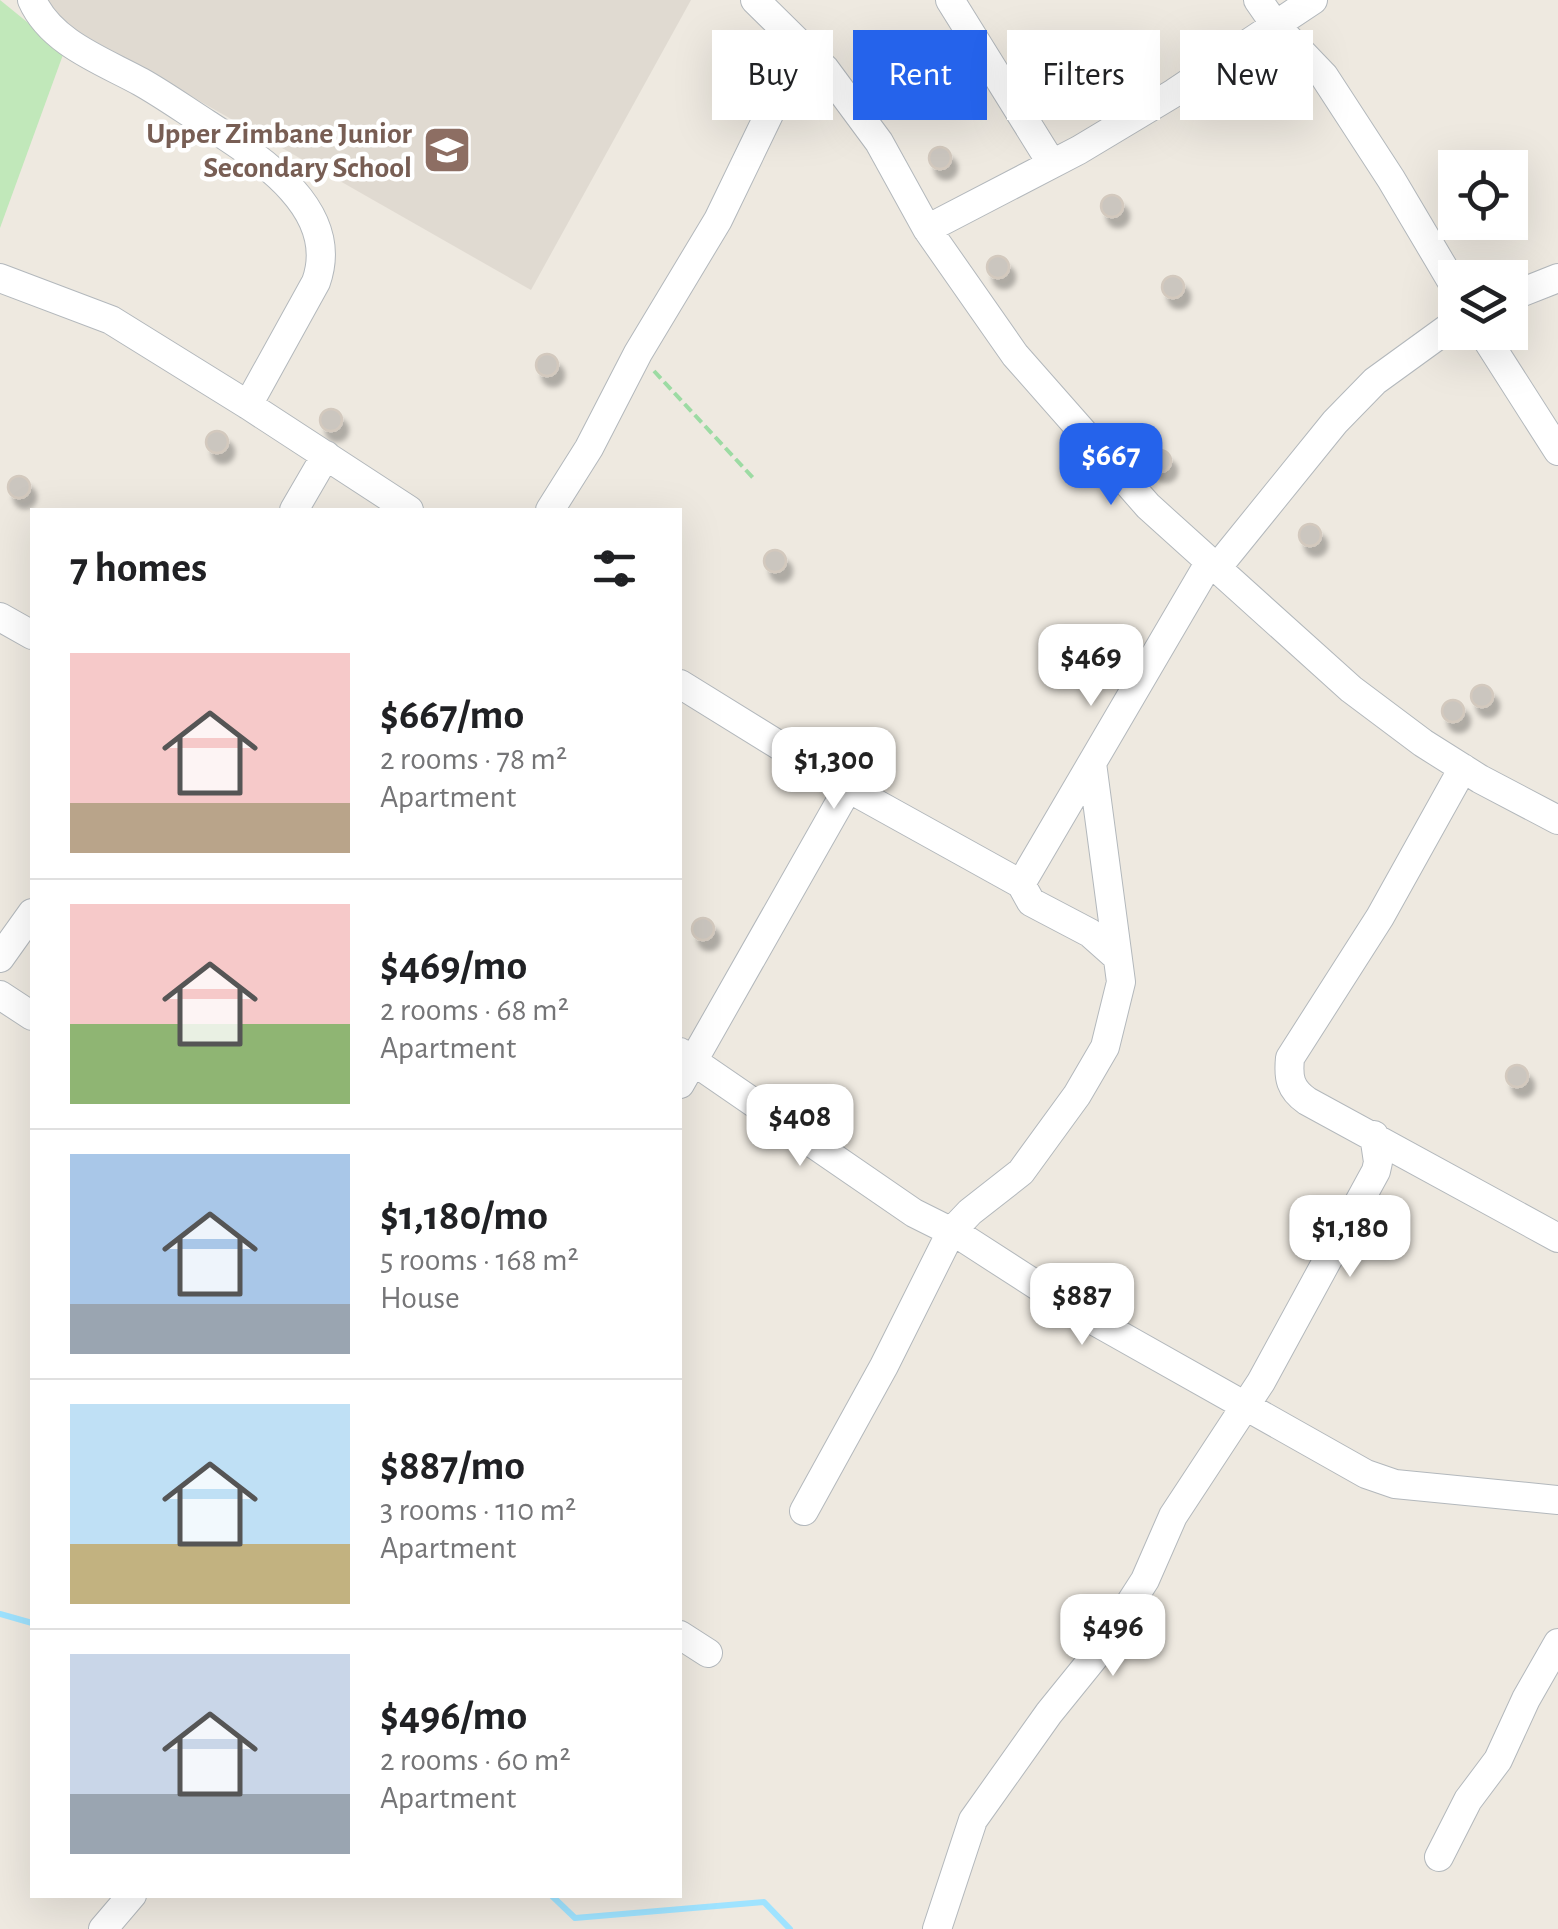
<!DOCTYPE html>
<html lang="en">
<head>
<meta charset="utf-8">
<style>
  body { margin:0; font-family:"Alegreya Sans",sans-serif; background:#f2f2f2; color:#202124; height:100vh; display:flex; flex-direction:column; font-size:38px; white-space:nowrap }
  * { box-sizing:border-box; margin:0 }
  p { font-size:32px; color:#757577 }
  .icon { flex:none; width:55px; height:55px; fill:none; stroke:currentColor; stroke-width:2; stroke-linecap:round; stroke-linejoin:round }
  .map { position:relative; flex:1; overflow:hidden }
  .drawer { position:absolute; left:30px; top:508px; width:652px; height:1390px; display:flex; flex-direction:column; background:#fff; border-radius:0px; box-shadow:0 10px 40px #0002 }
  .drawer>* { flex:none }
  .banner { position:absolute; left:712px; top:30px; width:695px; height:90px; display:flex; gap:20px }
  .tools { position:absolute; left:1438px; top:150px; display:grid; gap:20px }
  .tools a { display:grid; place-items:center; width:90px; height:90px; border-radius:0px; background:#fff; box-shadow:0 10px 40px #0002; font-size:50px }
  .price { position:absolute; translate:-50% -85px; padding:0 22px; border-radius:20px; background:#fff; color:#222; font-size:32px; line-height:65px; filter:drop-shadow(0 2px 5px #0008) }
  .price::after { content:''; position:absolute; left:50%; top:60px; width:30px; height:22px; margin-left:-15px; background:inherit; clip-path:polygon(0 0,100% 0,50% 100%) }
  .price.on { background:#2563eb; color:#fff }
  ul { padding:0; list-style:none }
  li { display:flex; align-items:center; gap:30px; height:250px; padding:0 40px }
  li+li { border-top:2px solid #e0e0e0 }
  li span { display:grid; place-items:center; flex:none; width:280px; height:200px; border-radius:0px; color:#555 }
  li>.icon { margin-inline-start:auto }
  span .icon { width:120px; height:120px; fill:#fffc; stroke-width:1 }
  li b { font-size:42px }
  h2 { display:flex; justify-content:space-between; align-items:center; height:120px; padding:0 40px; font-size:42px }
  .tag { padding:0 35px; border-radius:0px; background:#fff; box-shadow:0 10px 40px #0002; font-size:35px; line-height:90px }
  .tag.on { background:#2563eb; color:#fff }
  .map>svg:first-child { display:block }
</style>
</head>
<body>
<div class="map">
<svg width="1558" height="1929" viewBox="0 0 1558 1929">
  <defs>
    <filter id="shadow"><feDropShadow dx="6" dy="10" stdDeviation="2.5" flood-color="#0004"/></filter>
  </defs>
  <rect width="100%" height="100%" fill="#eee9e0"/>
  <path fill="#e0dad1" d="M 45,0 L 691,0 L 531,290 L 40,10 Z"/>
  <path fill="#c1e8ba" d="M 0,0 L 64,52 L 0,228 Z"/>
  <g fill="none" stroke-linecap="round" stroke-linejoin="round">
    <path stroke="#9fe3ff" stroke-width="6" d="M 0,1614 L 32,1623
      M 551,1895 L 575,1918 L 764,1902 L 790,1929"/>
  </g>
  <path fill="#cbc6bf" stroke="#d3c9be" stroke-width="2.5" filter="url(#shadow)" d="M929 158a11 11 0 1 1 22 0a11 11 0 1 1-22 0Z
    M1101 206a11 11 0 1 1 22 0a11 11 0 1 1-22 0Z
    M987 267a11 11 0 1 1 22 0a11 11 0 1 1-22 0Z
    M1162 287a11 11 0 1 1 22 0a11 11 0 1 1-22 0Z
    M536 365a11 11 0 1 1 22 0a11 11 0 1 1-22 0Z
    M320 420a11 11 0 1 1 22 0a11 11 0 1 1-22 0Z
    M206 442a11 11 0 1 1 22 0a11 11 0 1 1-22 0Z
    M1149 461a11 11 0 1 1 22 0a11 11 0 1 1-22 0Z
    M8 487a11 11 0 1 1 22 0a11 11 0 1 1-22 0Z
    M1299 535a11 11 0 1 1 22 0a11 11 0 1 1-22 0Z
    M764 561a11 11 0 1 1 22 0a11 11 0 1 1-22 0Z
    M1471 696a11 11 0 1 1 22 0a11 11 0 1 1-22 0Z
    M1442 711a11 11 0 1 1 22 0a11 11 0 1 1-22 0Z
    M692 929a11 11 0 1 1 22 0a11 11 0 1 1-22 0Z
    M1506 1076a11 11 0 1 1 22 0a11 11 0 1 1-22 0Z"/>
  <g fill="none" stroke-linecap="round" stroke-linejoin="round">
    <g stroke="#b3b8bc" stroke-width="30">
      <path id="minor" d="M 32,0 C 51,43 103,61 141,82 C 164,95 185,110 207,124 C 258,157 342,209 316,282 L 248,405
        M 755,0 L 825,69 L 879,142 L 927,229 L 1015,355 L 1148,506 L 1351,689 L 1423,743 L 1480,779 L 1558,820
        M 950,0 L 1052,164
        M 1258,0 L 1276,26 L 1324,76 L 1391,179 L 1455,287
        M 927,229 L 1079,150 L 1174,93 L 1313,0
        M 0,278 L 111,320 L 248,405 L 409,510
        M 1510,297 L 1558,278
        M 1482,332 L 1558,451
        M 294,510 L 326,455
        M 550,510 L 589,448 L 638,353 L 718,220 L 802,46
        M 1216,569 L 1335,422 L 1375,381 L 1455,323
        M 0,617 L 32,635
        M 680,684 L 848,788 L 1021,884 L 1031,902 L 1090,933 L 1117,957
        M 1463,768 L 1380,917 L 1290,1058 C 1288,1078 1290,1089 1307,1101 L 1558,1238
        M 1021,884 L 1209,563
        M 0,958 L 32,913
        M 0,995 L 32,1016
        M 680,1052 L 914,1213 L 962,1237 L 1075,1310 L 1366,1474 L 1395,1484 L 1558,1500
        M 680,1084 L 848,788
        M 804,1511 L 884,1366 L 951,1232 L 970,1212 L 1021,1172 L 1077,1095 L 1105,1047 L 1121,982 L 1092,763
        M 680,1635 L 708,1653
        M 1439,1857 L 1468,1800 L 1498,1760 L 1526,1699 L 1558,1643
        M 103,1929 L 132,1895
        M 937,1929 L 973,1820 L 1049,1713 L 1100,1650 L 1145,1580 L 1173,1516 L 1261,1382 L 1376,1171 L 1378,1162 L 1374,1135"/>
    </g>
    <path stroke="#9cdba3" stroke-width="4" stroke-dasharray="10 5" stroke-linecap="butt" d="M 654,371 L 756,481"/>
    <use href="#minor" stroke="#fff" stroke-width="28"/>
  </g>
  <defs>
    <g id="school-square" transform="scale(2.5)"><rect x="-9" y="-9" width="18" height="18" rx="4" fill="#8d6e63" stroke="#fff"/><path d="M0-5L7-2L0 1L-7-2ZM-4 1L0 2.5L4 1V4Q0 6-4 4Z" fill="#fff"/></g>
  </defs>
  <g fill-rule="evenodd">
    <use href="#school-square" x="447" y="150"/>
  </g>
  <g text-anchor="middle" stroke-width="9" stroke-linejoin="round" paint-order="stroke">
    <g font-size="30" font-weight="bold" fill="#785e54" stroke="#fff" text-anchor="end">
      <text x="412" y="143">Upper Zimbane Junior<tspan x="412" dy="34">Secondary School</tspan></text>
    </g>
  </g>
</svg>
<div class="tools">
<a><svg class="icon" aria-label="locate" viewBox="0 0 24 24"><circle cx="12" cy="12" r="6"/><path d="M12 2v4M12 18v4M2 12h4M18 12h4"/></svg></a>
<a><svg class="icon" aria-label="layers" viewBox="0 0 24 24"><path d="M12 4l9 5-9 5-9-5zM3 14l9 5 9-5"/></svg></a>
</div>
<b class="price on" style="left:1111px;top:508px">$667</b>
<b class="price" style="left:1091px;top:709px">$469</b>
<b class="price" style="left:834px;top:812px">$1,300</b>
<b class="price" style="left:800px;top:1169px">$408</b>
<b class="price" style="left:1350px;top:1280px">$1,180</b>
<b class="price" style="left:1082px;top:1348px">$887</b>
<b class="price" style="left:1113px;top:1679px">$496</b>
<div class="banner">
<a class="tag">Buy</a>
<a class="tag on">Rent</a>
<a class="tag">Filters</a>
<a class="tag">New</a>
</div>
<section class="drawer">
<h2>7 homes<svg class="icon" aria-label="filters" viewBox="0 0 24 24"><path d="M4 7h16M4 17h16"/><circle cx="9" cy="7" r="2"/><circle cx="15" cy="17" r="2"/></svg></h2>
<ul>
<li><span style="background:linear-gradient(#f6c9c9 75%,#b9a48a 0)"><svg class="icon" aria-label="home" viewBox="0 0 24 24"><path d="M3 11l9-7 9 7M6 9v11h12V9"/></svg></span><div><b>$667/mo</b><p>2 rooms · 78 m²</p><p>Apartment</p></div></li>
<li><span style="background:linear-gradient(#f6c9c9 60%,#8fb573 0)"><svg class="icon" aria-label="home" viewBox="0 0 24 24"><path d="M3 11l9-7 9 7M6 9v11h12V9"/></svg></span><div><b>$469/mo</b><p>2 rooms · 68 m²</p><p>Apartment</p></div></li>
<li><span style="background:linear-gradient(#a9c7e8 75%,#9aa5b1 0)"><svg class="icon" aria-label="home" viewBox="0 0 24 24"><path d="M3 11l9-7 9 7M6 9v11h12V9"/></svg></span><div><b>$1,180/mo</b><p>5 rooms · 168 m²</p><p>House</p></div></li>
<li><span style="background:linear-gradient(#bfe0f5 70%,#c2b280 0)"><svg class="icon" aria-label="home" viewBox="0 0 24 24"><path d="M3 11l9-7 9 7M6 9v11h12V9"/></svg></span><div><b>$887/mo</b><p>3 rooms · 110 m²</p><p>Apartment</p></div></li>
<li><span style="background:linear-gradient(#c9d6e8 70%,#9aa5b1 0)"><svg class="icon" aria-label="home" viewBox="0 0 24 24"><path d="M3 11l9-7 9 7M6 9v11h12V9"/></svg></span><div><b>$496/mo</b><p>2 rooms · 60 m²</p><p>Apartment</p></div></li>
</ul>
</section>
</div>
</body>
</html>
